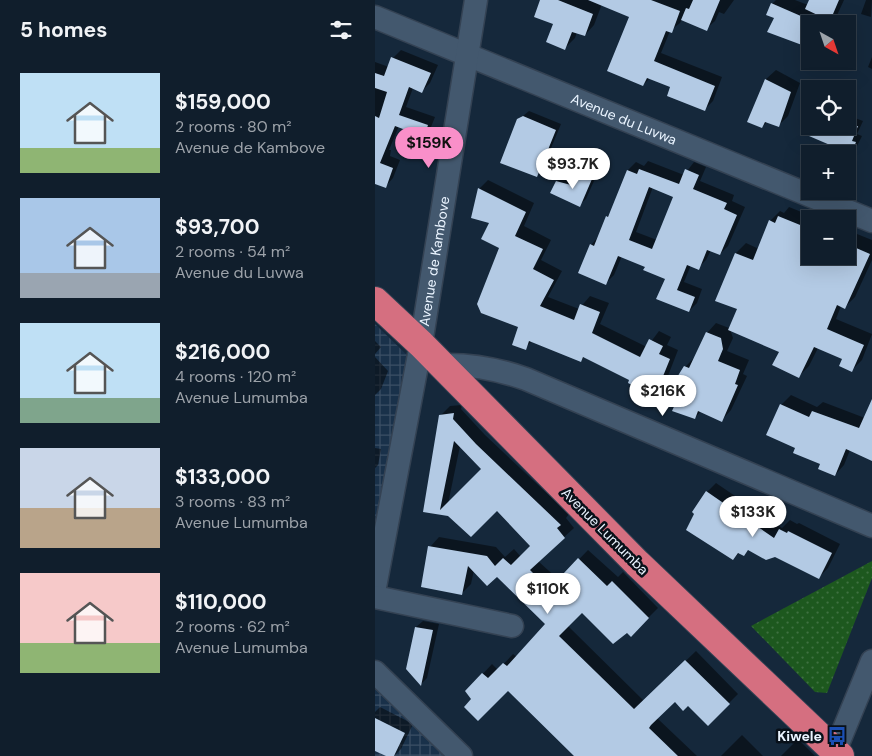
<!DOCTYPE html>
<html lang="en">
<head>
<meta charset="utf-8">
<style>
  body { margin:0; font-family:"DM Sans",sans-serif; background:#1e2b38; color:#f1f3f6; height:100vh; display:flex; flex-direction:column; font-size:19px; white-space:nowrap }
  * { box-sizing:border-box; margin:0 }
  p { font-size:16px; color:#9ca2a9 }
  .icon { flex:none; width:28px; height:28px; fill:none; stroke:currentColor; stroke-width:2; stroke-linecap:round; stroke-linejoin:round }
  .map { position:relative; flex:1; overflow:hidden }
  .drawer { display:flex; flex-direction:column; background:#101e2c; width:375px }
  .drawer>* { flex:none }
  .needle { width:32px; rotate:140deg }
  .controls { position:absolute; left:426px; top:15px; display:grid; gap:10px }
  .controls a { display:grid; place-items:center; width:55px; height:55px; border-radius:0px; background:#101e2c; box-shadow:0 5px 20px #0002,0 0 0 1px #303c48; font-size:25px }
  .price { position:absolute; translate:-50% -42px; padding:0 11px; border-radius:18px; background:#fff; color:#222; font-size:16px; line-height:32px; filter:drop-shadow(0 1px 2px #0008) }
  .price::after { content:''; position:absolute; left:50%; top:30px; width:15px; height:11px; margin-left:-8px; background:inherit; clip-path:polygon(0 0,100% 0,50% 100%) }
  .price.on { background:#f98fc9; color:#111 }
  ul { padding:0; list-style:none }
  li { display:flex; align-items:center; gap:15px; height:125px; padding:0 20px }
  li span { display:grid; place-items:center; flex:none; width:140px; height:100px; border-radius:0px; color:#555 }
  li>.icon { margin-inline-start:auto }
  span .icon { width:60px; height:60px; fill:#fffc; stroke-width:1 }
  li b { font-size:21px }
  h2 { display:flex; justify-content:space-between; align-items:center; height:60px; padding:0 20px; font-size:21px }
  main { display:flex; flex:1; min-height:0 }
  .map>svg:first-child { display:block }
</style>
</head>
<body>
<main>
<section class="drawer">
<h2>5 homes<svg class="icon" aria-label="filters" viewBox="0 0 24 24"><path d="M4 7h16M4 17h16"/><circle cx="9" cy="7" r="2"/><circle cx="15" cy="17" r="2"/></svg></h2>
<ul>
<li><span style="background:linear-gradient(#bfe0f5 75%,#8fb573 0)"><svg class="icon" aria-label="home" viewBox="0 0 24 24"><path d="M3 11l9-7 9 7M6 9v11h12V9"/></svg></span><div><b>$159,000</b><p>2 rooms · 80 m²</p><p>Avenue de Kambove</p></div></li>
<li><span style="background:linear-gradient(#a9c7e8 75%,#9aa5b1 0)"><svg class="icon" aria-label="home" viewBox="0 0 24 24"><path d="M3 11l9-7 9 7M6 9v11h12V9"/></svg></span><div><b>$93,700</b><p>2 rooms · 54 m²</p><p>Avenue du Luvwa</p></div></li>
<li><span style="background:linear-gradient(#bfe0f5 75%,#7fa58c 0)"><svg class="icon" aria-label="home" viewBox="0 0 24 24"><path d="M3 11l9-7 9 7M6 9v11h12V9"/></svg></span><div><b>$216,000</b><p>4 rooms · 120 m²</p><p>Avenue Lumumba</p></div></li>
<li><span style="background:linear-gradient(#c9d6e8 60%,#b9a48a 0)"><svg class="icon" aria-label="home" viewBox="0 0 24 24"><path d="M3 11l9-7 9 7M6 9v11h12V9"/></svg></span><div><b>$133,000</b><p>3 rooms · 83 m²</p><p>Avenue Lumumba</p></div></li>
<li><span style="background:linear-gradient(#f6c9c9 70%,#8fb573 0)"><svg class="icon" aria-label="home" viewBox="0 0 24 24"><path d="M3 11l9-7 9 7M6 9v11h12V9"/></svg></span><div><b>$110,000</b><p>2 rooms · 62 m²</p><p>Avenue Lumumba</p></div></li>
</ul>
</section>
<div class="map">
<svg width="497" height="756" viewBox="0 0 497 756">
  <defs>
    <pattern id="industrial-grid" width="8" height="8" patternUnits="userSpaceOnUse" patternTransform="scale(1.25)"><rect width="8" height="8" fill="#19314a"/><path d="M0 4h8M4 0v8" fill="none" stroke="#3b4f65"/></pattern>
    <pattern id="grass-dots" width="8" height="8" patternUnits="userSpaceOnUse" patternTransform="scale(1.25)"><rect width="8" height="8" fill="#1d581e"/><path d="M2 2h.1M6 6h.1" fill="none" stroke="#3e7140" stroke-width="1.8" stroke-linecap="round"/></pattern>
  </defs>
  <rect width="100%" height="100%" fill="#15283b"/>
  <path fill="url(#industrial-grid)" d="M 0,324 L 35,358 L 0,583 Z
    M 0,668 L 92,756 L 0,756 Z"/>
  <path fill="url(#grass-dots)" d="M 497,561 L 497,578 L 452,693 L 440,692 L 376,626 Z"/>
  <path fill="#0007" fill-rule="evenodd" d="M 167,0 L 217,0 L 227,4 L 219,25 L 210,35 L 202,32 L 200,38 L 190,48 Z
    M 238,0 L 359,0 L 349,14 L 344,12 L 340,21 L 331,29 L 307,19 L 305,23 L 295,31 L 286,53 L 347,77 L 338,101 L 329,110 L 297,86 L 275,78 L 268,85 L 256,17 Z
    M 401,0 L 420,0 L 433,5 L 435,0 L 469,0 L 458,24 L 435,24 L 435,47 L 400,18 L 397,4 Z
    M 491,0 L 497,0 L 496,17 L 486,14 Z
    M 26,50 L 63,65 L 55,83 L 47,91 L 38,88 L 31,107 L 60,117 L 56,127 L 48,135 L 24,126 L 14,150 L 16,150 L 15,156 L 25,160 L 18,178 L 10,187 L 0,183 L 0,62 L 14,67 L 18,58 Z
    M 497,57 L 497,69 L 493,67 Z
    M 401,70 L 425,83 L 413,116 L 403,126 L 393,121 L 387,127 L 373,121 L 391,79 Z
    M 154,111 L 186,124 L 167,170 L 161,176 L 143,120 Z
    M 472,115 L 488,121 L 482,134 L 487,136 L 482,146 L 476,152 Z
    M 273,161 L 309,175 L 319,162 L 331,167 L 325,181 L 359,195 L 357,201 L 370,207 L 353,246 L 345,254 L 336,250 L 331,260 L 323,268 L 316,265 L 309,282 L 327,289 L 322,303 L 314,311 L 291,278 L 272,266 L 247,256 L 239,275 L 231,283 L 216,245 L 224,236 L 232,217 L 236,212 L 253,170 L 261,162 L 269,166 ZM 278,187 L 300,196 L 282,240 L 261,232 Z
    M 212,167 L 223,172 L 211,199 L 204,205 L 182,181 L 188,175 L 202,179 Z
    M 113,180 L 159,203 L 149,226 L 176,240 L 166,260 L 187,271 L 173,297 L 204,309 L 215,296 L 234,303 L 225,324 L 272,347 L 284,331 L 296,337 L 292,345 L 303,350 L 291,381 L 282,390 L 209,357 L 206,361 L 157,341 L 150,348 L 126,247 L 104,189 Z
    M 444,206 L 465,219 L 435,219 L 435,256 L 472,256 L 472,230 L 497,240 L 497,260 L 480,297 L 470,307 L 466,306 L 461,319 L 497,334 L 487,360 L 477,370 L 468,359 L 443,348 L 434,366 L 424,376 L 406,351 L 355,329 L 358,338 L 352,351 L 374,360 L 368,374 L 372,376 L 356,410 L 347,420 L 326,411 L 320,418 L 303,399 L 310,367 L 320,357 L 332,333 L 341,323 L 354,328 L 364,309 L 342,300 L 361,253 L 371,243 L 384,249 L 395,221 L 405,211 L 409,213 L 414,207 L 434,215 Z
    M 0,341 L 6,347 L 0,354 Z
    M 0,357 L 13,371 L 6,389 L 0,395 Z
    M 416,395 L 442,407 L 448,402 L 490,418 L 497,410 L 497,460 L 475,450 L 469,465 L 460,475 L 422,447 L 406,405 Z
    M 87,405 L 86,409 L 110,435 L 194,514 L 191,518 L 199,528 L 163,561 L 184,580 L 213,550 L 243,577 L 248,572 L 283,608 L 256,635 L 207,611 L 193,626 L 269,701 L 321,651 L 363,694 L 333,724 L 313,704 L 300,701 L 282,718 L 322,756 L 203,756 L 133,689 L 98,699 L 92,691 L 117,664 L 123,670 L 138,654 L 142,657 L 172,624 L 122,575 L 99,570 L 96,584 L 86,594 L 55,547 L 64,537 L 121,547 L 130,557 L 139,549 L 146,557 L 156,546 L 122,509 L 73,515 L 49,511 L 65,416 L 75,406 ZM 85,446 L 108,469 L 73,504 Z
    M 0,448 L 6,449 L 3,465 L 0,468 Z
    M 341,483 L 407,528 L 415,520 L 422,524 L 424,523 L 465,544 L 453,568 L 444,577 L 400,555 L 374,549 L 369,555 L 365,552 L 358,559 L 332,492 Z
    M 48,621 L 64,624 L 52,678 L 46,684 L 32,669 L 41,627 Z
    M 5,707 L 38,724 L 26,749 L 19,756 L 1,750 L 0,751 L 0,712 Z
    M 367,735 L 388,756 L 346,756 Z
    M 423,739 L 440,756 L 406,756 Z"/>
  <path fill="#b3cae4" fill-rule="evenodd" d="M 165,0 L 183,0 L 218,14 L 210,36 L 197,32 L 190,50 L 171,42 L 178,24 L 159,17 Z
    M 213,0 L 276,0 L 305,11 L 297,33 L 291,31 L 279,61 L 340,86 L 330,111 L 292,96 L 295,87 L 272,78 L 268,86 L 232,71 L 254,17 Z
    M 318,0 L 345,0 L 332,31 L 306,20 L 311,8 L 314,9 Z
    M 434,0 L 464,0 L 455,21 L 430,9 Z
    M 396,3 L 435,20 L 435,48 L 392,32 L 399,18 L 391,15 Z
    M 16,57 L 56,73 L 47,93 L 34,87 L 24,115 L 53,125 L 49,137 L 20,126 L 5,163 L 18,168 L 11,188 L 0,184 L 0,116 L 4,118 L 12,92 L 0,88 L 0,73 L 9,76 Z
    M 390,79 L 416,92 L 404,127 L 390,122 L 387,128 L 372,122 Z
    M 148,116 L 181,130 L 162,177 L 125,163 L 142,119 Z
    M 438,126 L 483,126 L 477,141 L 481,142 L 476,154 L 434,136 Z
    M 264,169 L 304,184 L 310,169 L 324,175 L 318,189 L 352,203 L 349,209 L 362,215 L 345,255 L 332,250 L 324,270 L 312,265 L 302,290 L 320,297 L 314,312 L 281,299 L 290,279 L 268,270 L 270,267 L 243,256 L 231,285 L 203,273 L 215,244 L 219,246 L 231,216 L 233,217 L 252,170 L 262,174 ZM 274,187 L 298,197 L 277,249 L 254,240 Z
    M 205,173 L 217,179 L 205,207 L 175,193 L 181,181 L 196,185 L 198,182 L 200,183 Z
    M 103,188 L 151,212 L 140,236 L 168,249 L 158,269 L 179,280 L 165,306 L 199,320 L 205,304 L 225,312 L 217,333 L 265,357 L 274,339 L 288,346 L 284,354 L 295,359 L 282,391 L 269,386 L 267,390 L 253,383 L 254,380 L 208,357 L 206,362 L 154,341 L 151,350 L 137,345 L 143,327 L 106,313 L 102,304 L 124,248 L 106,239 L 114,223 L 96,218 Z
    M 403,216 L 435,229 L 435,256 L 472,256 L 472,244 L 495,254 L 470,309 L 462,305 L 452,329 L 489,345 L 477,372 L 464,366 L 467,359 L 439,347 L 424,378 L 397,365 L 404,352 L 353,330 L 362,309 L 340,301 L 360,253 L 378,260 L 394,220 L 400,223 Z
    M 331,332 L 346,338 L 348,349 L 343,361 L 365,370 L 360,384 L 363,385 L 347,422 L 323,411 L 320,419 L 297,411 L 302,400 L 291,395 L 309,366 L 314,368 Z
    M 497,399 L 497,461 L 471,449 L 460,476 L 443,469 L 445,464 L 418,453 L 420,448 L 391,435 L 405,404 L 434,417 L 437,411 L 484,428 Z
    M 79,413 L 78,419 L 101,444 L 186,525 L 182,528 L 190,538 L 155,570 L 174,589 L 203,558 L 232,586 L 237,581 L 274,618 L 256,637 L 252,633 L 238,644 L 207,613 L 184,636 L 259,709 L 310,660 L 355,704 L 333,726 L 313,706 L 308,711 L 300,702 L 276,725 L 274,728 L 303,756 L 199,756 L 133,691 L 103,721 L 89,707 L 96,699 L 90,691 L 107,673 L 113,678 L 128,663 L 132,666 L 170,624 L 122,577 L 112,586 L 93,566 L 87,595 L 46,587 L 53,546 L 112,556 L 120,566 L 128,558 L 136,565 L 155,546 L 122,511 L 96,537 L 73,516 L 48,512 L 64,415 ZM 79,441 L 106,469 L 65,510 Z
    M 331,491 L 399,538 L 404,529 L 412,533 L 413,531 L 457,553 L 444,579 L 400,557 L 391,560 L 373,550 L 369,556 L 363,553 L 358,560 L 311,530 L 319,514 L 317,512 Z
    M 40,627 L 58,630 L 46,686 L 31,669 Z
    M 0,718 L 30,733 L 19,756 L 11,756 L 0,751 Z"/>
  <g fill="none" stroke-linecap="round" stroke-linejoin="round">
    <g stroke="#344253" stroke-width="25">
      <g id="minor">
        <path id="s1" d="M 0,17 L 497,221"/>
        <path d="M 67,365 C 97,364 123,369 151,379 L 497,526"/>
        <path id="s2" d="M 0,587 L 46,344 L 101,0"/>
        <path d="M 0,597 L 137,626"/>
        <path d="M 0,672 L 86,756"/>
        <path d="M 460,751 L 497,661"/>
      </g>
    </g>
    <g stroke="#344253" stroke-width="30">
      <path id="highway" d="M 0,301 L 46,344 L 262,563 L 465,756"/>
    </g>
    <use href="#minor" stroke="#43586e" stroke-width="22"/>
    <use href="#highway" stroke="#d56f80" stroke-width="28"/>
  </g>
  <defs>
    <g id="bus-bare" transform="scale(1.5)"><path d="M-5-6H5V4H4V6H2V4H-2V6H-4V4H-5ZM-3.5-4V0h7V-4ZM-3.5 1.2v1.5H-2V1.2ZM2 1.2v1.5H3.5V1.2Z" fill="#1a4fb4" stroke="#081019" stroke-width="2.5" paint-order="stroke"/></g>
  </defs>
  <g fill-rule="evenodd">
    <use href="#bus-bare" x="462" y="736"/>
  </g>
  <g text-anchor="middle" stroke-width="5" stroke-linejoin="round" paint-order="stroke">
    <g font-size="14" fill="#eaf4ff" stroke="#081019">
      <text dy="5" stroke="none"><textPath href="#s1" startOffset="269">Avenue du Luvwa</textPath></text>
      <text dy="5" stroke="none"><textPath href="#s2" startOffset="331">Avenue de Kambove</textPath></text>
      <text transform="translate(230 531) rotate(45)" y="5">Avenue Lumumba</text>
    </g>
    <g font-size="14" font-weight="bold" fill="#eaf4ff" stroke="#081019" text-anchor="end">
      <text x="447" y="741">Kiwele</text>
    </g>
  </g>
</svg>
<div class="controls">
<a><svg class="needle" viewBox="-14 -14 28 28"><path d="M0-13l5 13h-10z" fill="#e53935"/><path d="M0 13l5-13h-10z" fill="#9ca2a9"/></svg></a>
<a><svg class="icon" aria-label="locate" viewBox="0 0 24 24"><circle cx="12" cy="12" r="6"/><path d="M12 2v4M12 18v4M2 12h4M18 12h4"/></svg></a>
<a>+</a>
<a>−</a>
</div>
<b class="price on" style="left:54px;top:169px">$159K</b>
<b class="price" style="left:198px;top:190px">$93.7K</b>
<b class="price" style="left:288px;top:417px">$216K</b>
<b class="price" style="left:378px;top:538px">$133K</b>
<b class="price" style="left:173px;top:615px">$110K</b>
</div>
</main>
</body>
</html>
